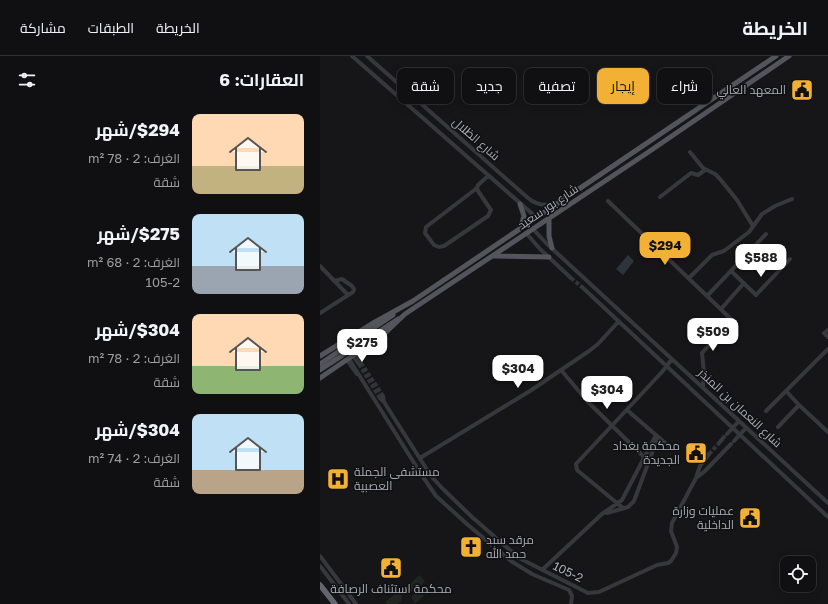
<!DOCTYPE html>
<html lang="ar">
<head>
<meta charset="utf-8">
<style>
  body { margin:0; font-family:"Golos Text",Cairo,sans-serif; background:#1e1e20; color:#f1f3f6; direction:rtl; height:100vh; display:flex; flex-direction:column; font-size:15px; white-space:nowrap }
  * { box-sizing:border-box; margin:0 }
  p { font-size:13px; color:#9c9d9f }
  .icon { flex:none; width:22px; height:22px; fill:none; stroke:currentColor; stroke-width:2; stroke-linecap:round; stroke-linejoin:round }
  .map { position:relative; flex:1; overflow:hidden; direction:ltr }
  .details { display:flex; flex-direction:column; background:#101012; width:320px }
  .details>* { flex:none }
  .top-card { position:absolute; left:12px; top:12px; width:380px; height:36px; direction:rtl; display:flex; gap:8px }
  .buttons { position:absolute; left:460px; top:500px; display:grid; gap:8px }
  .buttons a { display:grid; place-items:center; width:36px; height:36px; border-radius:8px; background:#101012; box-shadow:0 2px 10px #0003,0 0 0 1px #303032; font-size:20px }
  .price { position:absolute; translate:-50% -34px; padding:0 9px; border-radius:8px; background:#fff; color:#222; font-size:13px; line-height:26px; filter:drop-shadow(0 1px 2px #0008) }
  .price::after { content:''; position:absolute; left:50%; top:24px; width:12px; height:9px; margin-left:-6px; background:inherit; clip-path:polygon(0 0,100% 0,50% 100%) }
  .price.selected { background:#f2b134; color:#111 }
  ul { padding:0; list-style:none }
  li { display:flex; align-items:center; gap:12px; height:100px; padding:0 16px }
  li span { display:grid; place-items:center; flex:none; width:112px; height:80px; border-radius:8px; color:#555 }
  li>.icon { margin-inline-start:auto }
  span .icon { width:48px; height:48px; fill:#fffc; stroke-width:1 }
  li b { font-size:17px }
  h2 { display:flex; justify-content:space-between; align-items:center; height:48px; padding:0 16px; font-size:17px }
  .tag { padding:0 14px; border-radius:8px; background:#101012; box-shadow:0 2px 10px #0003,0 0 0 1px #303032; font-size:14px; line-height:36px }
  .tag.selected { background:#f2b134; color:#111 }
  header { display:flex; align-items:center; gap:24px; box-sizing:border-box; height:56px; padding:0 20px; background:#101012; border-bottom:1px solid #303032 }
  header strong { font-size:19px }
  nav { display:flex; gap:22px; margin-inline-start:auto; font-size:14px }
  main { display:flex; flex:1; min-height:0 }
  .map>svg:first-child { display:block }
</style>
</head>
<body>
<header>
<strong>الخريطة</strong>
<nav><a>الخريطة</a><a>الطبقات</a><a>مشاركة</a></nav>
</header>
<main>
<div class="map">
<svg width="508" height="548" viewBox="0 0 508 548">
  <rect width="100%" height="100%" fill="#161618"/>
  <path fill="#1e261f" d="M 100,519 L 105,526 L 94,535 L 89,535 L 87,532 L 89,528 Z
    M 99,534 L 104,540 L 95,547 L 91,541 Z
    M 76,537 L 80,538 L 82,540 L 81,545 L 77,548 L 67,548 L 65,546 Z"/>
  <path fill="#2c353c" d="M 308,199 L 314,205 L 303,219 L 296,213 Z"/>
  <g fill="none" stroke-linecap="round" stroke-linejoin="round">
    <path stroke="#333438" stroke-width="4" stroke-dasharray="4 2" stroke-linecap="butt" d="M 251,222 L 262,231
      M 41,307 L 63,340
      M 39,308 L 60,342
      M 389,398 L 399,387"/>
    <path stroke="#37383d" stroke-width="4" d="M 32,0 L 216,161
      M 47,0 L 208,142 C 216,149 225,150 235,148
      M 370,96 L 383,112 L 395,118 L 400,123 L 417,144 L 433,170
      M 157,132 L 158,135 L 171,154 L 168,160 L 124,190 L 119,191 L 114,189 L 105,177 L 106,171 L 157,132 L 158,129 L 168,120
      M 340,141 L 371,117 L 378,119 L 385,114
      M 288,145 L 412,264 L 382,297 L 384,317 L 383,331
      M 213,173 L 226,187 L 508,447
      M 206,177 L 220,193 L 251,222
      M 0,210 L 28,239
      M 411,215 L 436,239 L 470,203
      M 369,222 L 392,199 L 404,195 L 429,176 L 442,158 L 455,150 L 472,143
      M 262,231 L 508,461
      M 387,240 L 446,178
      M 401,253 L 424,227
      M 0,257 L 33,236 L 34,233 L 32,230 L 22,223 L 14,225
      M 508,274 L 504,277 L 508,281
      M 36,298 L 41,307
      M 33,300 L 39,308
      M 29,303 L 101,418 L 116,440 L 148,469 L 191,505 L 212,518 L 249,534 L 252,540 L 251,548
      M 27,304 L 37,318
      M 241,314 L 268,346 L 324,401
      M 466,335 L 479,349 L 508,376
      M 63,340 L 64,346
      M 60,342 L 64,346 L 111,420 L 123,433 L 152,461 L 199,502 L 268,537 L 279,536 L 337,509 L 348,507 L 351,505 L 356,497 L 357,491 L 351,475 L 352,467 L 376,422 L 380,410 L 389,398
      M 307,354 L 351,392
      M 446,355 L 508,293
      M 458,371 L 479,349
      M 407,378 L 419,365
      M 414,385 L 426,372
      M 399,387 L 404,381
      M 100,402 L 210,335 L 269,295 L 278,288 L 298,266
      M 376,422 L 385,415 L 411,388
      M 303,452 L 257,414 L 256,408 L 342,316 L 352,303
      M 287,457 L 308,451 L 314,445 L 338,381
      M 0,500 L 36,548
      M 0,510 L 29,548
      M 222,514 L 282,458 L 302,444 L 336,379"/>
    <path stroke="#53555c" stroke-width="5" d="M 200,148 L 204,160 L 201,171
      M 229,163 L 229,180 L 232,192
      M 173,200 L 229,201
      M 0,300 L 55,266 L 93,245 L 456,0
      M 0,308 L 73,259
      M 0,314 L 78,263
      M 0,322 L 63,279 L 85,258 L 327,97 L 469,0"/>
    <path stroke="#63666e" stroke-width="5.5" d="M 0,529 L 15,548"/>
  </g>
  <defs>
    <g id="civic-square" transform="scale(1.15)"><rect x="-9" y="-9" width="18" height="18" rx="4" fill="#f2b134" stroke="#111113"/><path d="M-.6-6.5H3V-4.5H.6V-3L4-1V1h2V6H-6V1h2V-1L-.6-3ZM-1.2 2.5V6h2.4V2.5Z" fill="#111"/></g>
    <g id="hospital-square" transform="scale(1.15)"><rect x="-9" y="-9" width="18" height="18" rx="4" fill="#f2b134" stroke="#111113"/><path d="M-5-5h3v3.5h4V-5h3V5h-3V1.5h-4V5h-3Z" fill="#111"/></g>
    <g id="church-square" transform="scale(1.15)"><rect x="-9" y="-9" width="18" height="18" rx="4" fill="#f2b134" stroke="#111113"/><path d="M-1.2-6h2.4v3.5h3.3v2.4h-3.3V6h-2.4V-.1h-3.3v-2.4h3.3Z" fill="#111"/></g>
  </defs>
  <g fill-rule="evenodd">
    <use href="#civic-square" x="482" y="34"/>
    <use href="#civic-square" x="376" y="397"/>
    <use href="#hospital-square" x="18" y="423"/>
    <use href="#civic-square" x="430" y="462"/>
    <use href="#church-square" x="151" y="491"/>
    <use href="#civic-square" x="71" y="512"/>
  </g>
  <g text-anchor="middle" stroke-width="3" stroke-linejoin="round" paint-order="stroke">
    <g font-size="12" fill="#a8adb8" stroke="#111113" text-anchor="end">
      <text x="466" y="38">المعهد العالي</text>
      <text x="360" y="394">محكمة بغداد<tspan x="360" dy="14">الجديدة</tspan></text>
      <text x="34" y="420" text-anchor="start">مستشفى الجملة<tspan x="34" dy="14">العصبية</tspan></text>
      <text x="414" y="459">عمليات وزارة<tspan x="414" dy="14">الداخلية</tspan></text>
      <text x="166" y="488" text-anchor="start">مرقد سيد<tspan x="166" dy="14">حمد الله</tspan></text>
      <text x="71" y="537" text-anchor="middle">محكمة استئناف الرصافة</text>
    </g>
    <g font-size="12" fill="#a8adb8" stroke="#111113">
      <text transform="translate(156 83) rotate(41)" y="4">شارع الظلال</text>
      <text transform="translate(228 151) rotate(-34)" y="4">شارع بور سعيد</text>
      <text transform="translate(420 352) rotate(43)" y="4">شارع النعمان بن المنذر</text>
      <text transform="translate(248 516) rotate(26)" y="4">105-2</text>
    </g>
  </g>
</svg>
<div class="buttons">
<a><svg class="icon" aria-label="locate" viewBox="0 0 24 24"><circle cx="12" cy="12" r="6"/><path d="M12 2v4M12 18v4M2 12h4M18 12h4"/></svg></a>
</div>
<b class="price selected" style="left:345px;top:210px">$294</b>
<b class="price" style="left:441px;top:222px">$588</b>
<b class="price" style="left:393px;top:296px">$509</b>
<b class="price" style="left:42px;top:307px">$275</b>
<b class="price" style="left:198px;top:333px">$304</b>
<b class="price" style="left:287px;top:354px">$304</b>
<div class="top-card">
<a class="tag">شراء</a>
<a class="tag selected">إيجار</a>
<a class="tag">تصفية</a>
<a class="tag">جديد</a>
<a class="tag">شقة</a>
</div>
</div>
<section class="details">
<h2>العقارات: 6<svg class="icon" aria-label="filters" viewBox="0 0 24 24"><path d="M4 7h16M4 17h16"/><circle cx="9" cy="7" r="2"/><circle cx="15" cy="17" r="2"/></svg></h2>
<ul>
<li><span style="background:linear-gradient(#ffd9b3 65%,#c2b280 0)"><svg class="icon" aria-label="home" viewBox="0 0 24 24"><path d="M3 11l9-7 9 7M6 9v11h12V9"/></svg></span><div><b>$294/شهر</b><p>الغرف: 2 · 78 m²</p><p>شقة</p></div></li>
<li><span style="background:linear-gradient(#bfe0f5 65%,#9aa5b1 0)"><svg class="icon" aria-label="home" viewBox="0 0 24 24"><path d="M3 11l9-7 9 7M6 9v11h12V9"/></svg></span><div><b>$275/شهر</b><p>الغرف: 2 · 68 m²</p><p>105-2</p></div></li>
<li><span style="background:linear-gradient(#ffd9b3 65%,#8fb573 0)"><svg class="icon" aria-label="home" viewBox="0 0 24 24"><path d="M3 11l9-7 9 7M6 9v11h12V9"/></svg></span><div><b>$304/شهر</b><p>الغرف: 2 · 78 m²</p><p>شقة</p></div></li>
<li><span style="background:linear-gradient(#bfe0f5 70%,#b9a48a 0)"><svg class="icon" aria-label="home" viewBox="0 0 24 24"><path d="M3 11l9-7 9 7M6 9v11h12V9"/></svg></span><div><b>$304/شهر</b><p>الغرف: 2 · 74 m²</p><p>شقة</p></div></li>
</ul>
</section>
</main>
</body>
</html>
